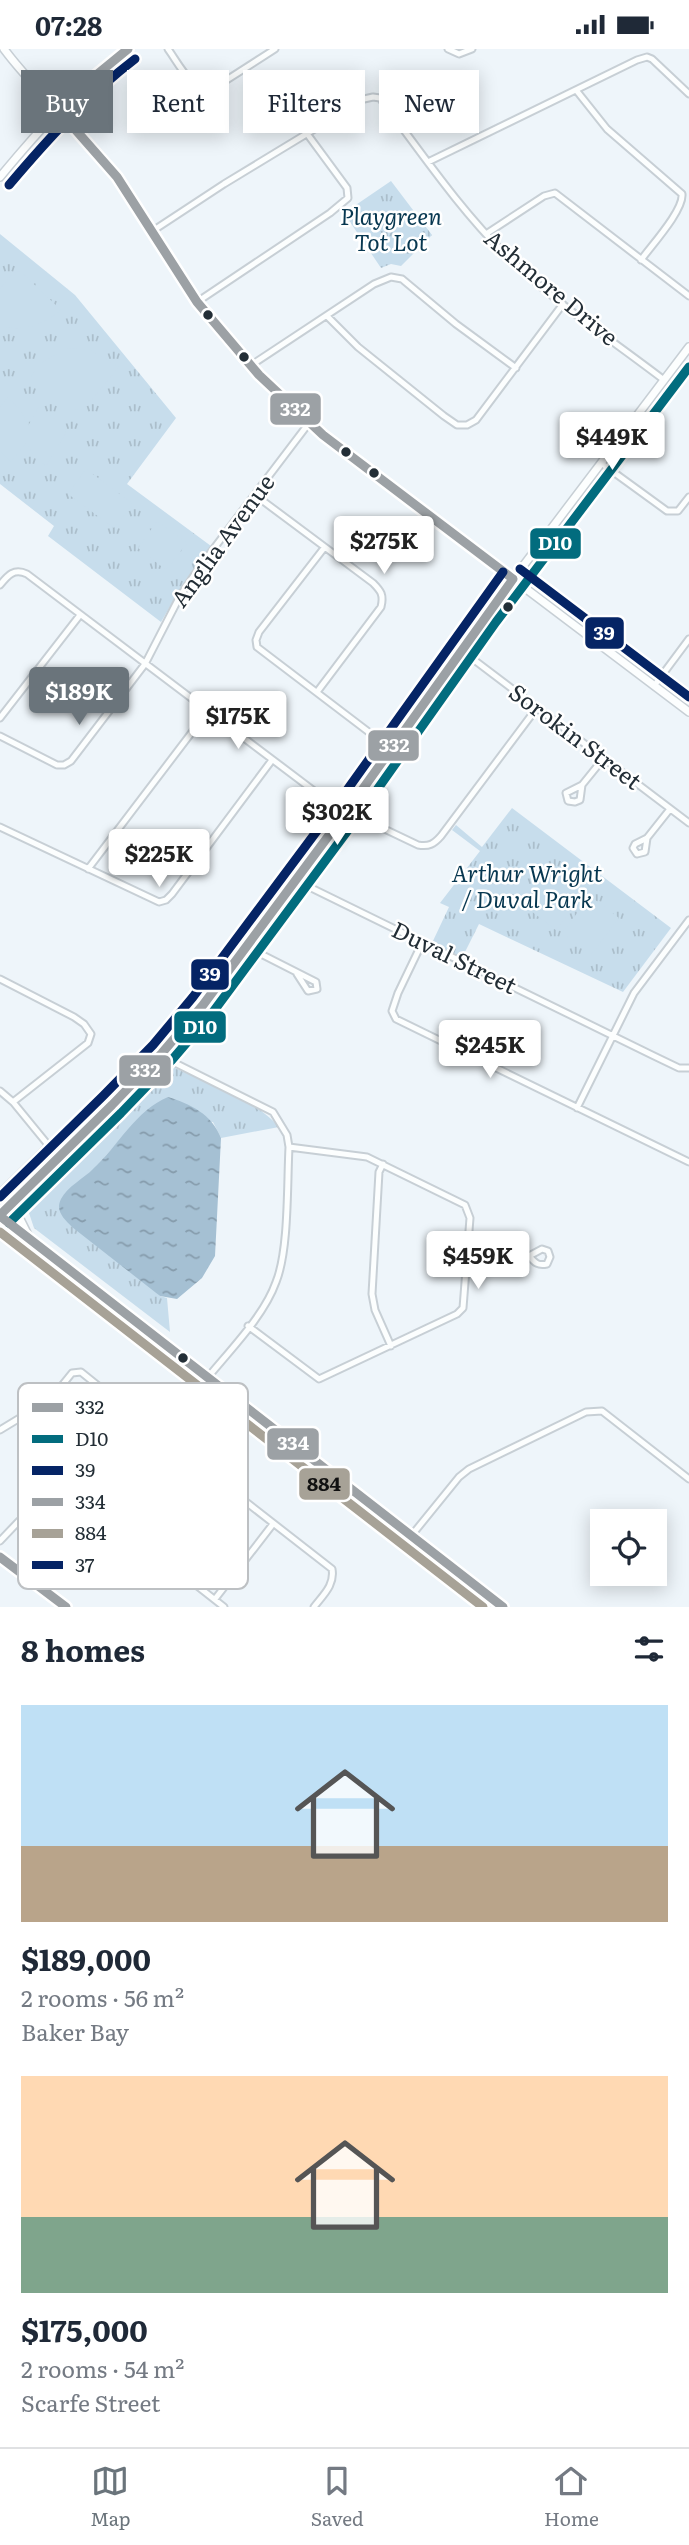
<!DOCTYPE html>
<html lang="en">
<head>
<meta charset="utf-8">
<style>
  body { margin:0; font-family:Literata,serif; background:#f2f2f3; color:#1f2937; height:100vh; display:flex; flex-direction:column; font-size:26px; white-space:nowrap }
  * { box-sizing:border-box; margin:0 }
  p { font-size:23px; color:#747a83 }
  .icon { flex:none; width:38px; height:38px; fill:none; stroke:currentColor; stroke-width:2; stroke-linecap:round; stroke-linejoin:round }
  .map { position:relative; height:1558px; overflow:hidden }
  .drawer { display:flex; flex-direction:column; background:#fff; flex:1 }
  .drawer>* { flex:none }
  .banner { position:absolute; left:21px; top:21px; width:648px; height:63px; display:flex; gap:14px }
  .tools { position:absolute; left:590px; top:1460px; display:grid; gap:14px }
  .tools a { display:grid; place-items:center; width:77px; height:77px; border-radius:0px; background:#fff; box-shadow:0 4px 18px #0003; font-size:35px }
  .price { position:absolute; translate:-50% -60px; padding:0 16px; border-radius:7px; background:#fff; color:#222; font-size:23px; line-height:46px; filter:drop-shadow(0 2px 4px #0008) }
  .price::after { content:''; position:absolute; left:50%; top:42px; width:21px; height:16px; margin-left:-10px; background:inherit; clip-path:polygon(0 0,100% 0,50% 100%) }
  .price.active { background:#6a747b; color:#fff }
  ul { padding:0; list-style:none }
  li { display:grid; align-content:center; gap:14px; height:371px; padding:0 21px }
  li span { display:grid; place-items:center; height:217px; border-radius:0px; color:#555 }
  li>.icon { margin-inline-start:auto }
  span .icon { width:126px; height:126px; fill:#fffc; stroke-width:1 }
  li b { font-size:30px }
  h2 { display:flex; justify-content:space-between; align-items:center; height:84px; padding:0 21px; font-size:30px }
  .pill { padding:0 24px; border-radius:0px; background:#fff; box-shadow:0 4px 18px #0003; font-size:24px; line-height:63px }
  .pill.active { background:#6a747b; color:#fff }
  .status { display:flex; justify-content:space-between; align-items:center; height:49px; padding:0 35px; background:#fff; direction:ltr }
  .status svg { height:19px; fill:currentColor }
  .menu { display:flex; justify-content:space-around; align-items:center; height:98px; border-top:2px solid #e0e1e3; background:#fff; font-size:19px; color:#747a83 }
  .menu a { display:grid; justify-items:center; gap:4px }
  .menu .active { color:#6a747b }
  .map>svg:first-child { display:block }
</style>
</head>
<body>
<div class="status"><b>07:28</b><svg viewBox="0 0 49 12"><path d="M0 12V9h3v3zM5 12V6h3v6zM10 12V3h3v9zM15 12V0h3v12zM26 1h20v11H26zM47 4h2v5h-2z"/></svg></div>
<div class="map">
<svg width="689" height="1558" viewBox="0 0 689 1558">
  <defs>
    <pattern id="park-tufts" width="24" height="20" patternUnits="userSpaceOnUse" patternTransform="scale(1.75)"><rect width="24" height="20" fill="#c7ddec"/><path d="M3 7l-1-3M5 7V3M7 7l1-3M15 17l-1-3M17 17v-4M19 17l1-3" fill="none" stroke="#abbecb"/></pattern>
    <pattern id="water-ripples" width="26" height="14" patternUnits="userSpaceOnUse" patternTransform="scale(1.75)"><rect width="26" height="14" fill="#a5c0d3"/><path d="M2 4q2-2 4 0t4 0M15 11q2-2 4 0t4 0" fill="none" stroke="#869cac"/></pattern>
  </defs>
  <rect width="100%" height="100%" fill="#eef5fa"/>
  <path fill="url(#park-tufts)" d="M 391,132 L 432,186 L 401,217 L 391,215 L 381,219 L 344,164 Z
    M 0,185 L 75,246 L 176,369 L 127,435 L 211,497 L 185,532 L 161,573 L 48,487 L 54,477 L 0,435 Z
    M 512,759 L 671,879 L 623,943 L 479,875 L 462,909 L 432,894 L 449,858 L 440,854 L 480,802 L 452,781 L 456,776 L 482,798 Z
    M 168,1016 C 203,1032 254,1049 279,1078 L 221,1089 L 213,1073 L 138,1070 L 95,1119 L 65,1145 L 160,1247 L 167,1249 L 170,1283 L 34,1179 L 28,1161 L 33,1143 L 87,1096 L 127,1052 L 157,1029 Z"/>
  <path fill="#c7ddec" d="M 20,222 L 61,261 C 42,276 25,283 0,277 L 0,240 L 13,224 Z
    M 69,299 L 90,301 L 119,318 L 84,360 L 75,361 L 31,328 C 37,313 56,306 69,299 Z
    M 8,348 L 21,362 L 28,377 L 39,357 L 65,379 L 66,384 L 46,417 L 35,408 L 26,394 L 11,413 L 0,402 L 0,358 Z
    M 86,420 L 133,455 L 114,479 L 68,445 Z
    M 157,472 L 187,494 L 166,521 L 138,499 Z
    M 560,824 L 585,843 L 556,881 L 531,862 Z
    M 590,847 L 619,869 L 591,906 L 562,884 Z"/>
  <path fill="url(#water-ripples)" d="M 168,1048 C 190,1055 212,1065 221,1089 L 215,1207 L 202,1229 L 177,1250 L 160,1247 L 72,1178 C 64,1170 55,1162 61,1150 C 67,1138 84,1129 93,1120 C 118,1097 136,1061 168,1048 Z"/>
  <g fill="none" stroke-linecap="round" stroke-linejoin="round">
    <g stroke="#c7cfd5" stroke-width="9">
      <path id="minor" d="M 168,0 C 179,15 190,40 211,41 L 275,0
        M 448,0 L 459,5 L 472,0
        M 576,41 L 607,80 L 682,145 C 684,161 651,197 641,211
        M 428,113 L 637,11 L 647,8 L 652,10 L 689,45
        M 151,183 L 224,135 L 364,50 L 373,48 L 380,49 C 421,103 459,160 508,208 C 555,254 612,291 664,331
        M 486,185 L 544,147 L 555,144 L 689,247
        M 197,253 L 330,164 L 348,149 L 347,139 L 308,86
        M 327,267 L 358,298 L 444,367 L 457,376 L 467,376 L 476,371 L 563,255
        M 250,317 L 374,235 L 391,228 L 402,230 L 456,275 L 516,319
        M 601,414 L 667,462 L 678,462 L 689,448
        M 255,446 L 373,534 C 381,542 384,546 381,558 L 317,643
        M 324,499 L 259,583 L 256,591 L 257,598 L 391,700
        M 0,536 C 8,526 14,519 27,525 L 330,754 L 418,796 C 429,798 434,795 441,787 L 536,660
        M 461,601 L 689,774
        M 654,637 L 689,590
        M 0,669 L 80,566
        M 0,687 L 57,716 L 64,716 L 71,712 L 145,615 L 180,547 L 199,519 L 309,374
        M 582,736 L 580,751 L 575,753 L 568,752 L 566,744 L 582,736 L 603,710
        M 0,778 L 159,853 L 166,851 L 172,845 L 272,711
        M 647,789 L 635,795 L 633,799 L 637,805 L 645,803 L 647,789 L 670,760
        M 88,820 L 208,662
        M 295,831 L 652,1006 L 679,1019 L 689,1019
        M 422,894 L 398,944 L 392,962 L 396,970 L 689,1113
        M 245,897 L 316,933 L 317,940 L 308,942 L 297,925
        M 0,930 L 74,968 L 84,975 L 91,985 L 88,994 L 13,1053
        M 162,1004 L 173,1013 L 273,1063 L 287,1086 L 289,1098 C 287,1135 289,1201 276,1233 C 263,1270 224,1307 200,1338
        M 0,1042 L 13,1053 L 58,1108
        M 577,1059 L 634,944 L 689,871
        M 383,1115 L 379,1123 L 372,1245 L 375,1261 L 391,1297
        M 467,1205 L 529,1207 L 542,1200 L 548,1202 L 550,1208 L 547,1215 C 538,1217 535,1214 529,1207
        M 248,1277 L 319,1330 L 457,1265 L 463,1259 L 470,1169 L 465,1156 L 367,1108 L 289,1098
        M 0,1381 L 51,1350 L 72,1324 L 81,1323 L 127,1360 L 132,1367 L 128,1383 L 102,1413 L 73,1439 L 19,1472 L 0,1492
        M 223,1435 L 201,1433 L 195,1430 L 196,1423 L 203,1419 L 223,1435 L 332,1520 C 335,1536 323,1546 314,1558
        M 73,1439 L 224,1558
        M 403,1497 L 459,1428 L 469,1420 L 586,1363 L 602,1362 L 689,1430
        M 215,1550 L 273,1475"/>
    </g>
    <g stroke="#c7cfd5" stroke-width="10">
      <path id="tertiary" d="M 4,0 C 38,46 84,82 117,128 C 145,168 167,211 195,250 C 240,313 296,365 357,412 L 689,663
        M 0,128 C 38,82 80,35 128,0
        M 0,1145 L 49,1097 L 119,1043
        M 21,1145 L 17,1164 L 28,1186
        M 0,1166 L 23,1141 L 112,1056 L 162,1004 L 203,956 L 347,762 L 486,566 L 689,298
        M 0,1167 L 503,1558
        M 0,1181 L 482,1558
        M 0,1508 L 66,1558"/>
    </g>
    <use href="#minor" stroke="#fcfefe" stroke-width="5"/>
    <use href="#tertiary" stroke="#fcfefe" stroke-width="7"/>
    <g stroke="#fff" stroke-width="14">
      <path id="bus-1" d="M 59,62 L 117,128 L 197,253 L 259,326 L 323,386 L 513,530
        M 59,62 L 89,32 L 128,0
        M 0,1166 L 112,1056 L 162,1004 L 203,956 L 347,762 L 513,530
        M 0,1508 L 66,1558"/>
    </g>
    <g stroke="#fff" stroke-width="14">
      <path id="bus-2" d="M 9,1174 L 121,1064 L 171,1012 L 213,963 L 357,769 L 496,573 L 689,318"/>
    </g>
    <g stroke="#fff" stroke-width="14">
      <path id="bus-3" d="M 520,520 L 689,648
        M 0,1148 L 103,1047 L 153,996 L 193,948 L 337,755 L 503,523"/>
    </g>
    <g stroke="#fff" stroke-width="14">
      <path id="bus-4" d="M 0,1167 L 503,1558"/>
    </g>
    <g stroke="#fff" stroke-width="14">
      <path id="bus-5" d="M 0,1183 L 483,1558"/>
    </g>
    <g stroke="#fff" stroke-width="14">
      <path id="bus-6" d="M 9,136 C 48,90 88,46 135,10"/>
    </g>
    <use href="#bus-1" stroke="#9ca1a5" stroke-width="9"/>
    <use href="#bus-2" stroke="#026c7e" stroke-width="9"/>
    <use href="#bus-3" stroke="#052465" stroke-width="9"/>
    <use href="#bus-4" stroke="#9ca1a5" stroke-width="9"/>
    <use href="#bus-5" stroke="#a7a297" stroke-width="9"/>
    <use href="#bus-6" stroke="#052465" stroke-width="9"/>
  </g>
  <g fill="#232e36" stroke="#fff" stroke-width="2.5">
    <circle cx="208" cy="266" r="6"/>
    <circle cx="244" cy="308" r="6"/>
    <circle cx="346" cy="403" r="6"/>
    <circle cx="374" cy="424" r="6"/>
    <circle cx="508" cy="558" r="6"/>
    <circle cx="183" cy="1309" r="6"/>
  </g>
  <g text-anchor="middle" stroke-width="5" stroke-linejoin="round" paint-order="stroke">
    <g font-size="23" font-style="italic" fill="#073750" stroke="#fff">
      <text x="391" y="176">Playgreen<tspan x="391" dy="26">Tot Lot</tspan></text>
      <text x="527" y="833">Arthur Wright<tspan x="527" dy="26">/ Duval Park</tspan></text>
    </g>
    <g font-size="23" fill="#232e36" stroke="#fff">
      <text transform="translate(551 239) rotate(40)" y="8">Ashmore Drive</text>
      <text transform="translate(223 492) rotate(-54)" y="8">Anglia Avenue</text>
      <text transform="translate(575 688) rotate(37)" y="8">Sorokin Street</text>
      <text transform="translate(454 909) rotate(26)" y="8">Duval Street</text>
    </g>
  </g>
  <rect x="18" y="1334" width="230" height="206" rx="10" fill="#fff" stroke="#bdc0c3" stroke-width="2"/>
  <rect x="32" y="1354" width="31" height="9" fill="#9ca1a5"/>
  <rect x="32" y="1386" width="31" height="8" fill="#026c7e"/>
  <rect x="32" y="1417" width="31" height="9" fill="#052465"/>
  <rect x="32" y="1449" width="31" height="8" fill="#9ca1a5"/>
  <rect x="32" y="1480" width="31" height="9" fill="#a7a297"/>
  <rect x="32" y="1512" width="31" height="8" fill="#052465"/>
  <g font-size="19" fill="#232e36">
    <text x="75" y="1365">332</text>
    <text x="75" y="1397">D10</text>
    <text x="75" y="1428">39</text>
    <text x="75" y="1460">334</text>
    <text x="75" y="1491">884</text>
    <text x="75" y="1523">37</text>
  </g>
  <g stroke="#fff" stroke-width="2.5">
    <rect x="269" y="343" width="53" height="34" rx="7" fill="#9ca1a5"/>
    <rect x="529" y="478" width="53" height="33" rx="7" fill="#026c7e"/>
    <rect x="584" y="567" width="41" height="34" rx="7" fill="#052465"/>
    <rect x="367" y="680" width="53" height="33" rx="7" fill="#9ca1a5"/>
    <rect x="190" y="909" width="40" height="33" rx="7" fill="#052465"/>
    <rect x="173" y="961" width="54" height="34" rx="7" fill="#026c7e"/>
    <rect x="118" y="1005" width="54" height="33" rx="7" fill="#9ca1a5"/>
    <rect x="266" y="1378" width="54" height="34" rx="7" fill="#9ca1a5"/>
    <rect x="298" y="1418" width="53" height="34" rx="7" fill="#a7a297"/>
  </g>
  <g font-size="19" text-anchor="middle" font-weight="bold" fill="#fff">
    <text x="295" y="367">332</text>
    <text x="555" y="501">D10</text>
    <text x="604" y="591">39</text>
    <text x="394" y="703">332</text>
    <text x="210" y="932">39</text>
    <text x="200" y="985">D10</text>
    <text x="145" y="1028">332</text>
    <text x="293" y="1401">334</text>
  </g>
  <g font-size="19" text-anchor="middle" font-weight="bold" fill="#111">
    <text x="324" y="1442">884</text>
  </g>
</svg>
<div class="tools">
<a><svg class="icon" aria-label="locate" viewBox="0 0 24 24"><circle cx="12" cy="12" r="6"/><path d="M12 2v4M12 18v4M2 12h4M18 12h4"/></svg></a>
</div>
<b class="price" style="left:612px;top:423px">$449K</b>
<b class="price" style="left:384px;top:527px">$275K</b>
<b class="price active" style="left:79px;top:678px">$189K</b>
<b class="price" style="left:238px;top:702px">$175K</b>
<b class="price" style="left:337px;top:798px">$302K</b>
<b class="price" style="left:159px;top:840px">$225K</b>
<b class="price" style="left:490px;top:1031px">$245K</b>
<b class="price" style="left:478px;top:1242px">$459K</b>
<div class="banner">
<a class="pill active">Buy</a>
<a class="pill">Rent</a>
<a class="pill">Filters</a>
<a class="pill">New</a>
</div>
</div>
<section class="drawer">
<h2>8 homes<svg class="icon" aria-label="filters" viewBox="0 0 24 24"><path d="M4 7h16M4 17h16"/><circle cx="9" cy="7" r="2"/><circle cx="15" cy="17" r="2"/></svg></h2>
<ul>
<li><span style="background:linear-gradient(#bfe0f5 65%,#b9a48a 0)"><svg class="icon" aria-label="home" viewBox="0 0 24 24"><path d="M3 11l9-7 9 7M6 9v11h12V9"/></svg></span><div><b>$189,000</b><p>2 rooms · 56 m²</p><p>Baker Bay</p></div></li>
<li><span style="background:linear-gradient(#ffd9b3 65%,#7fa58c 0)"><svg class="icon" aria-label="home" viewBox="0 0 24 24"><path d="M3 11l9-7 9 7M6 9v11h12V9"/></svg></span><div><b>$175,000</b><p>2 rooms · 54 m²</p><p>Scarfe Street</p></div></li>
</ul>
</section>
<nav class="menu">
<a class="active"><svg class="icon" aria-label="map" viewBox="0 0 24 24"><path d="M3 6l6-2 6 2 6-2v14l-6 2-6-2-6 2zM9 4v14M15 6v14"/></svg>Map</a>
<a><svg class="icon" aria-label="saved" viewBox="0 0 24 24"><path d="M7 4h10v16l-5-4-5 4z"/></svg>Saved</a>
<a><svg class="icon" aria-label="home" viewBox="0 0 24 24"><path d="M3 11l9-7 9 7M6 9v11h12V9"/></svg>Home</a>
</nav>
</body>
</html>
